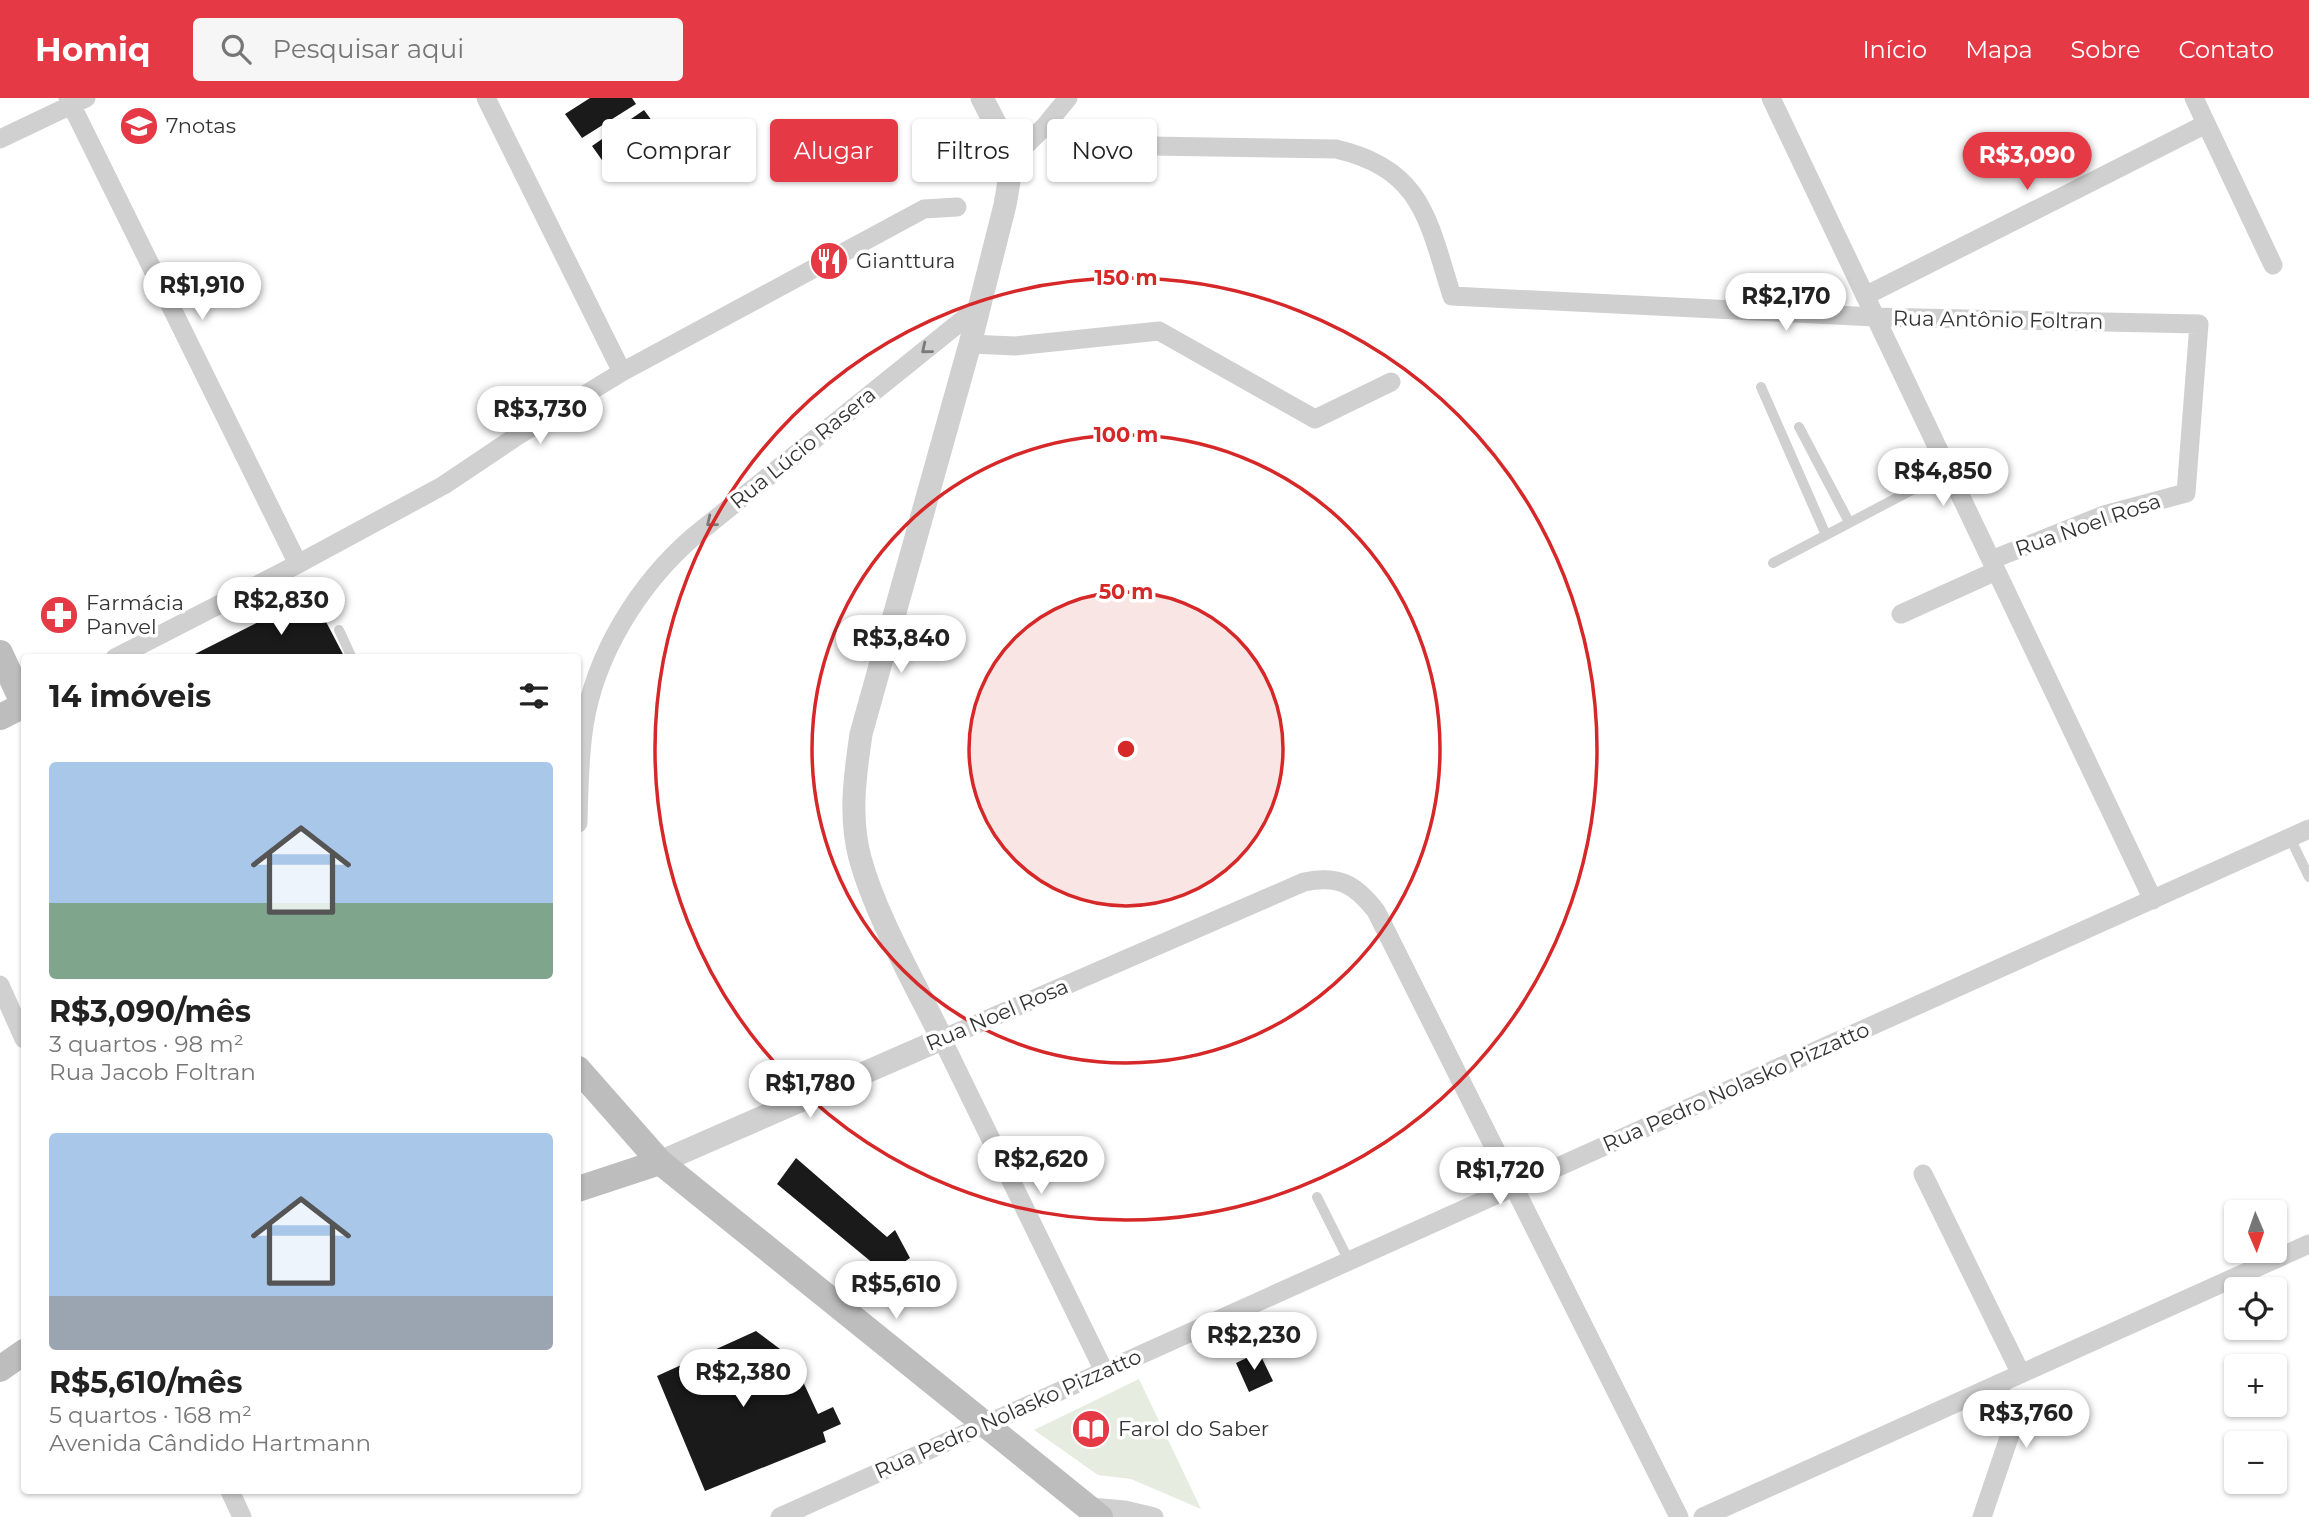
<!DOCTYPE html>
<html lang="pt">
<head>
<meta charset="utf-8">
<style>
  body { margin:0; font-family:Montserrat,sans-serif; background:#f6f6f6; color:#222; height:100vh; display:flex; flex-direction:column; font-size:26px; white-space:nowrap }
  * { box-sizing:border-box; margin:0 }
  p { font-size:23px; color:#767676 }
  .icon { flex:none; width:38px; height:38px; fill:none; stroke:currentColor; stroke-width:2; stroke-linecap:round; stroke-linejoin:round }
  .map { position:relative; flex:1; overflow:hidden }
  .details { position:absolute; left:21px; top:556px; width:560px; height:840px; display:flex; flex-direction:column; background:#fff; border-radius:7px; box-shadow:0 2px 5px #0004 }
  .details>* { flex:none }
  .hud { position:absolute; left:602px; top:21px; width:665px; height:63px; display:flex; gap:14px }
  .needle { width:46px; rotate:178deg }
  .tools { position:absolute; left:2224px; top:1102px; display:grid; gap:14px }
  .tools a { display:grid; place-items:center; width:63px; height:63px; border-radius:7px; background:#fff; box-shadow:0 2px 5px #0004; font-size:35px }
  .price { position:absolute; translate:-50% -60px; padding:0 16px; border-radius:24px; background:#fff; color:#222; font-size:23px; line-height:46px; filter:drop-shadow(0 2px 4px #0008) }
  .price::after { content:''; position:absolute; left:50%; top:42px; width:21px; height:16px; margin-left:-10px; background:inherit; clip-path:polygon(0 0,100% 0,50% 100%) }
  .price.current { background:#e63946; color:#fff }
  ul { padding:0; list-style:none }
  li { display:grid; align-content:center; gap:14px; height:371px; padding:0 28px }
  li span { display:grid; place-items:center; height:217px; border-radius:7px; color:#555 }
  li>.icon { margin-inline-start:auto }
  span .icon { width:126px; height:126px; fill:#fffc; stroke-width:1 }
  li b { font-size:30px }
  h2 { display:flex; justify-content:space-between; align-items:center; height:84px; padding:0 28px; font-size:30px }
  .chip { padding:0 24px; border-radius:7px; background:#fff; box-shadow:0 2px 5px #0004; font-size:24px; line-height:63px }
  .chip.current { background:#e63946; color:#fff }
  header { display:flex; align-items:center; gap:42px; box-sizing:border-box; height:98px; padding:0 35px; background:#e63946; color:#fff }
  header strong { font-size:33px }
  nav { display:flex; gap:38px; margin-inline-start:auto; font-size:24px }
  .search { width:490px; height:63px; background:#f6f6f6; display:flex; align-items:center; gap:18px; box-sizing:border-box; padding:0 24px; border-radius:7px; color:#767676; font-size:26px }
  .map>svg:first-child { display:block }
</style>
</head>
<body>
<header>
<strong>Homiq</strong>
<div class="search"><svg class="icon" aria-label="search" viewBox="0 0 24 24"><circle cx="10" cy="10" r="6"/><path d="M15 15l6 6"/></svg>Pesquisar aqui</div>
<nav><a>Início</a><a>Mapa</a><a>Sobre</a><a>Contato</a></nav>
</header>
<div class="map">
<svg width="2309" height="1419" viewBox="0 0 2309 1419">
  <rect width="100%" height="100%" fill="#fff"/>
  <path fill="#e6ecdf" d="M 1139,1281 L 1201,1411 L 1131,1381 L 1098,1377 L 1034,1332 Z"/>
  <path fill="#1a1a1a" d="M 590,0 L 632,0 L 636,6 L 582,40 L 565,16 Z
    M 644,12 L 661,35 L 609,72 L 592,48 Z
    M 312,497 L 345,560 L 187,560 Z
    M 796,1060 L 887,1139 L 895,1132 L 910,1160 L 886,1176 L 777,1086 Z
    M 756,1233 L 792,1260 L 818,1316 L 833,1309 L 841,1326 L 823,1334 L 826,1344 L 705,1393 L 657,1278 Z
    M 1259,1254 L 1273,1283 L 1249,1294 L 1236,1265 Z"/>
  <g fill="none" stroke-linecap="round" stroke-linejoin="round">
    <path stroke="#d0d0d0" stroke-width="10" d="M 1761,289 L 1826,437
      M 1799,329 L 1849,424
      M 1773,465 L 1948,373
      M 339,532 L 352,560
      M 2290,740 L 2309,779
      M 1317,1099 L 1349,1163"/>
    <path stroke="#d0d0d0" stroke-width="19" d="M 68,0 L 298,466
      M 486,0 L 622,274
      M 1771,0 L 2153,802
      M 2194,0 L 2273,167
      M 0,41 L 86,0
      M 1091,47 L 1336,51 C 1423,71 1428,123 1452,198 L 1875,219 L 2199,226 L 2186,395 L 2104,417 L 1991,462
      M 1013,60 L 1045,28 L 1068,0
      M 1865,198 L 2206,26
      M 970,246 L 1015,248 L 1159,233 L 1315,321 L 1391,284
      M 1901,516 L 1996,473
      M 115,560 L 298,466 L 444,387 L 514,340 L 622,274 L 924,111 L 957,109
      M 578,725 C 579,692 579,660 584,628 C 595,556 639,486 693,439 L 980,208
      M 0,887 L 24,941
      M 1923,1076 L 2021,1276
      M 1104,1273 L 942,941 L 1304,784 C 1339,777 1355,786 1376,813 L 1679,1419
      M 230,1393 L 242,1419
      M 1090,1409 L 1125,1412 L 1154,1419
      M 780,1419 L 2309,731
      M 1703,1419 L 2309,1146
      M 1982,1419 L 2012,1331 L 2010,1317 L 1998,1286"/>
    <path stroke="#d0d0d0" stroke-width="23" d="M 660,1064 L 942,941 C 915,885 876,819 860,760 C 849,719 855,677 861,636 L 970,246 L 1005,107 L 1013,60 L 982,0"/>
    <path stroke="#bdbdbd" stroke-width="26" d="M 0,555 L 24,607
      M 0,619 L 24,607
      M 578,971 L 660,1064 L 1100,1419
      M 578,1091 L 660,1064
      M 0,1271 L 24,1254"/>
  </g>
  <defs><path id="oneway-chevron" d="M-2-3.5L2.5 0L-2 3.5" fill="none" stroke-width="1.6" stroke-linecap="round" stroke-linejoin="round" transform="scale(1.75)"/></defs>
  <g stroke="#7a7a7a">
    <use href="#oneway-chevron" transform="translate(926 251) rotate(141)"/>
    <use href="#oneway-chevron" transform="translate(711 424) rotate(141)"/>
  </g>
  <circle cx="1126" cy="651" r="157" fill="#d62828" fill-opacity=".12"/>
  <g fill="none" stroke="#d62828" stroke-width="3.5">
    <circle cx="1126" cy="651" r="157"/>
    <circle cx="1126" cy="651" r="314"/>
    <circle cx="1126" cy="651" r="471"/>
  </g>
  <defs>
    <g id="school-disc" transform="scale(2.0125)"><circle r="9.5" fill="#e63946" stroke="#fff"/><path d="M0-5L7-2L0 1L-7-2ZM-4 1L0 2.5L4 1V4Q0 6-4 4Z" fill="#fff"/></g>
    <g id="restaurant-disc" transform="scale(2.0125)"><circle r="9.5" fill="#e63946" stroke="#fff"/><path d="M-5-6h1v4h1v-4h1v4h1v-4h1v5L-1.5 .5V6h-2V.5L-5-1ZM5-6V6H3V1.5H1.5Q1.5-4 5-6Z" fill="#fff"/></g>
    <g id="pharmacy-disc" transform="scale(2.0125)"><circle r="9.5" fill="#e63946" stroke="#fff"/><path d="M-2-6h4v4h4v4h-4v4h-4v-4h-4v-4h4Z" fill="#fff"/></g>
    <g id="library-disc" transform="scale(2.0125)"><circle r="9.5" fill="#e63946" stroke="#fff"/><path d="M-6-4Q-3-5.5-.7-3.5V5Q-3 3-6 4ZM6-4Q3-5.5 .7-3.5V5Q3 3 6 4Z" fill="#fff"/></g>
  </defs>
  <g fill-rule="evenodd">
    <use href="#school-disc" x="139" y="28"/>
    <use href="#restaurant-disc" x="829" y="163"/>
    <use href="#pharmacy-disc" x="59" y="517"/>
    <use href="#library-disc" x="1091" y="1331"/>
  </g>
  <g text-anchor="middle" stroke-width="7" stroke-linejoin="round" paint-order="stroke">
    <g font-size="21" fill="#333" stroke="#fff" text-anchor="start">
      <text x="166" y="35">7notas</text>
      <text x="856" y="170">Gianttura</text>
      <text x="86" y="512">Farmácia<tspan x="86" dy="24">Panvel</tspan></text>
      <text x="1118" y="1338">Farol do Saber</text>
    </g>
    <g font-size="21" fill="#333" stroke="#fff">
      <text transform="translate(1998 222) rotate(1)" y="7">Rua Antônio Foltran</text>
      <text transform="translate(803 350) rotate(-39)" y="7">Rua Lúcio Rasera</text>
      <text transform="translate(2088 427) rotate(-19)" y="7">Rua Noel Rosa</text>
      <text transform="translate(997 917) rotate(-23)" y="7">Rua Noel Rosa</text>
      <text transform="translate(1736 989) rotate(-24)" y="7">Rua Pedro Nolasko Pizzatto</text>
      <text transform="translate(1008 1316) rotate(-24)" y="7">Rua Pedro Nolasko Pizzatto</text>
    </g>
  </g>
  <circle cx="1126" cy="651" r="10" fill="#d62828" stroke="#fff" stroke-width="3.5"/>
  <g font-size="21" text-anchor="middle" font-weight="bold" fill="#d62828" stroke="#fff" stroke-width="7" stroke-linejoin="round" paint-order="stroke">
    <text x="1126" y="187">150 m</text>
    <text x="1126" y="344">100 m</text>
    <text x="1126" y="501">50 m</text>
  </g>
</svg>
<div class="tools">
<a><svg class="needle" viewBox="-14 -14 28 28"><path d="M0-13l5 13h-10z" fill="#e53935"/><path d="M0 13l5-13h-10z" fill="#767676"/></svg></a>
<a><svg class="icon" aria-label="locate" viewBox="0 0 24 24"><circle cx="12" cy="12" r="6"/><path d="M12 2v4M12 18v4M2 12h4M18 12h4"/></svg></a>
<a>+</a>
<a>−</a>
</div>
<b class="price current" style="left:2027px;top:94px">R$3,090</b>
<b class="price" style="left:202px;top:224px">R$1,910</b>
<b class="price" style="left:1786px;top:235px">R$2,170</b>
<b class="price" style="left:540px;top:348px">R$3,730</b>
<b class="price" style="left:1943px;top:410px">R$4,850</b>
<b class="price" style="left:281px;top:539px">R$2,830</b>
<b class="price" style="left:901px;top:577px">R$3,840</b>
<b class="price" style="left:810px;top:1022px">R$1,780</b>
<b class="price" style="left:1041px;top:1098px">R$2,620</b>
<b class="price" style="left:1500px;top:1109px">R$1,720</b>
<b class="price" style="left:896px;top:1223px">R$5,610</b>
<b class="price" style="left:1254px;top:1274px">R$2,230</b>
<b class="price" style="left:743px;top:1311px">R$2,380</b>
<b class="price" style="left:2026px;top:1352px">R$3,760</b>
<div class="hud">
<a class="chip">Comprar</a>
<a class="chip current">Alugar</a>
<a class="chip">Filtros</a>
<a class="chip">Novo</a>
</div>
<section class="details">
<h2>14 imóveis<svg class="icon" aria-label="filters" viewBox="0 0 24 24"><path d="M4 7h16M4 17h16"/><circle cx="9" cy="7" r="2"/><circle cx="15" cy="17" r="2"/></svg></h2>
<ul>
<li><span style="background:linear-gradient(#a9c7e8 65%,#7fa58c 0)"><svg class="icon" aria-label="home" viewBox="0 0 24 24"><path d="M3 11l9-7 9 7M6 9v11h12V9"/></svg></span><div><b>R$3,090/mês</b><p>3 quartos · 98 m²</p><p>Rua Jacob Foltran</p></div></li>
<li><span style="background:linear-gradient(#a9c7e8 75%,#9aa5b1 0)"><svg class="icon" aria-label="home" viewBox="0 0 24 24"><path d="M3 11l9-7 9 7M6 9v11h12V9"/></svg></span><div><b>R$5,610/mês</b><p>5 quartos · 168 m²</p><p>Avenida Cândido Hartmann</p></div></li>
</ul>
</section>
</div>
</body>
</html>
